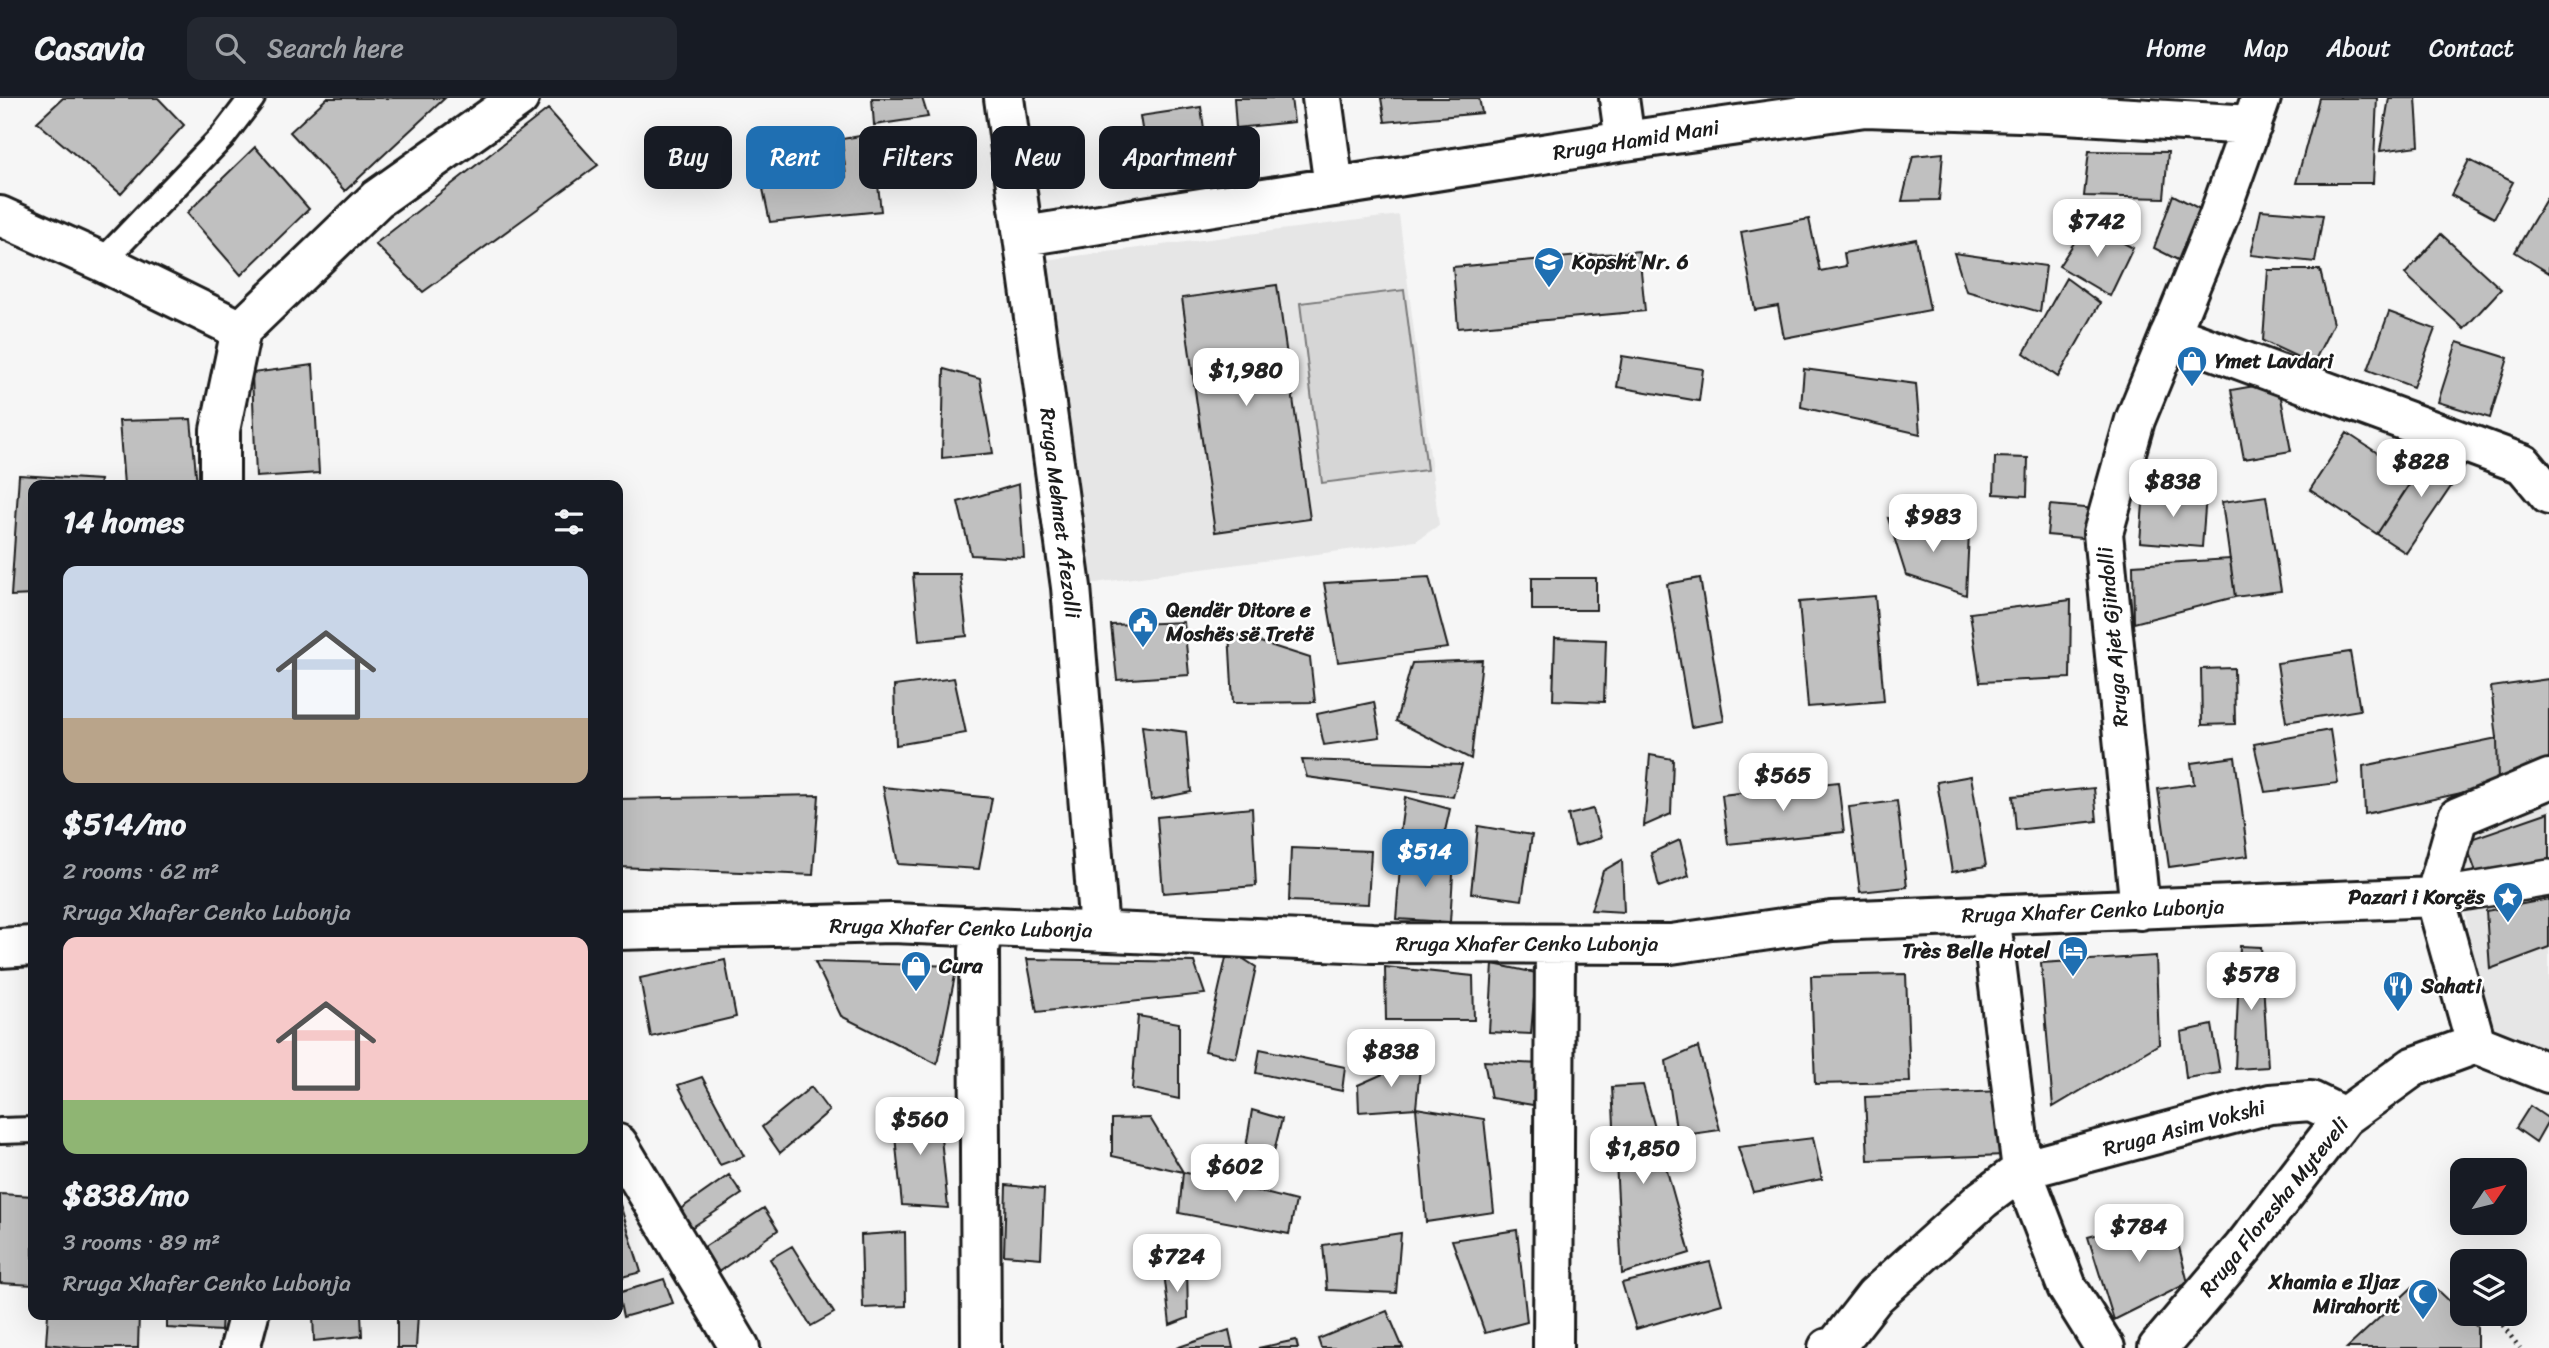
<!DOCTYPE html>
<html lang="en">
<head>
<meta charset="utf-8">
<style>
  body { margin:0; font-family:Sriracha,sans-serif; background:#242831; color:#f1f3f6; height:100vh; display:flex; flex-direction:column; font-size:26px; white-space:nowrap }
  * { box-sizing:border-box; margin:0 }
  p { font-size:23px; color:#9ea1a6 }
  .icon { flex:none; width:38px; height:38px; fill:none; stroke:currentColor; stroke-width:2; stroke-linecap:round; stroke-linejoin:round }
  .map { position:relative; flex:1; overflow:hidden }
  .panel { position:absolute; left:28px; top:382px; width:595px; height:840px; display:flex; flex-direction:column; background:#171b24; border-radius:14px; box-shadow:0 7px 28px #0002 }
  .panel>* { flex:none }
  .banner { position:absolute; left:644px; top:28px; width:665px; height:63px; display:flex; gap:14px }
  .needle { width:46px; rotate:55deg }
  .buttons { position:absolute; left:2450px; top:1060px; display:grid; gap:14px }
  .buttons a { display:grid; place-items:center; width:77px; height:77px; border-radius:14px; background:#171b24; box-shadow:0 7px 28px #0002; font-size:35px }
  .price { position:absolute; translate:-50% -60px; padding:0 16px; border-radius:14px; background:#fff; color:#222; font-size:23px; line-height:46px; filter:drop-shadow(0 2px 4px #0008) }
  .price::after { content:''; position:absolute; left:50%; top:42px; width:21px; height:16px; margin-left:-10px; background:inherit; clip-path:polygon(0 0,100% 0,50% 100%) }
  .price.selected { background:#1f6fb2; color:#fff }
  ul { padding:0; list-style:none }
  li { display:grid; align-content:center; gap:14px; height:371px; padding:0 35px }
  li span { display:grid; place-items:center; height:217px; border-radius:14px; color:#555 }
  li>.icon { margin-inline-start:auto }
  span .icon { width:126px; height:126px; fill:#fffc; stroke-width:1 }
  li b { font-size:30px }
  h2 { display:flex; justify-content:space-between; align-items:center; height:84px; padding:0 35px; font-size:30px }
  .tag { padding:0 24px; border-radius:14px; background:#171b24; box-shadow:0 7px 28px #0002; font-size:24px; line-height:63px }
  .tag.selected { background:#1f6fb2; color:#fff }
  header { display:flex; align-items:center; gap:42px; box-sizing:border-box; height:98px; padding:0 35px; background:#171b24; border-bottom:2px solid #363941 }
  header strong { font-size:33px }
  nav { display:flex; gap:38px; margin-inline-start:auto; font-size:24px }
  .search { width:490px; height:63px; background:#242831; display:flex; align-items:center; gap:18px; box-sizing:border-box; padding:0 24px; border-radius:14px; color:#9ea1a6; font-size:26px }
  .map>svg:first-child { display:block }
</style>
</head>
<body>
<header>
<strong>Casavia</strong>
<div class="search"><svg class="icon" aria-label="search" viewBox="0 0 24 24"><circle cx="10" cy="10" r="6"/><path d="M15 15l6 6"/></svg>Search here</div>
<nav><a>Home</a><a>Map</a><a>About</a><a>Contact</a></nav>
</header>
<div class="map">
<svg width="2549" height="1250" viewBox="0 0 2549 1250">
  <rect width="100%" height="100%" fill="#f6f6f6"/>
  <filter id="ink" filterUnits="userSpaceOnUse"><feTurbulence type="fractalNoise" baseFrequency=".0143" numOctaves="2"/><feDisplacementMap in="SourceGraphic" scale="14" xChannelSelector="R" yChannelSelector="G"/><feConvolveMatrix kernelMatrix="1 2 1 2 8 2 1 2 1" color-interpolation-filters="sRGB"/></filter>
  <g filter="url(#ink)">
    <path fill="#e6e6e6" d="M 1399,117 L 1439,427 L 1416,443 L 1087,486 L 1044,162 Z
      M 2549,676 L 2549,961 L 2486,934 L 2448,717 Z"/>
    <path fill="#d6d6d6" stroke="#797979" stroke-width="2" d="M 1404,192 L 1427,372 L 1322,385 L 1300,205 Z"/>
    <path fill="#c0c0c0" stroke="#1c1c1c" stroke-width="2" d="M 63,0 L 158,0 L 184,27 L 121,96 L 37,24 Z
      M 327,0 L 445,0 L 345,93 L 290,34 Z
      M 872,0 L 922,0 L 928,19 L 874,27 Z
      M 1234,0 L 1291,0 L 1294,24 L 1236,30 Z
      M 1381,0 L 1479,0 L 1482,15 L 1385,24 Z
      M 2319,0 L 2377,0 L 2373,85 L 2296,85 Z
      M 2389,0 L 2416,0 L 2419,48 L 2380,53 Z
      M 1201,9 L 1207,54 L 1147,62 L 1140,18 Z
      M 548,11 L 598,67 L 423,194 L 375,146 Z
      M 872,36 L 881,113 L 770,124 L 763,91 L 846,79 L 842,41 Z
      M 958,38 L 968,65 L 910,83 L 901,43 Z
      M 255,49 L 309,111 L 241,177 L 187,115 Z
      M 2089,53 L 2168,54 L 2164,100 L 2084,98 Z
      M 1943,55 L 1939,102 L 1902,103 L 1913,58 Z
      M 2469,62 L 2513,84 L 2494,120 L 2451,97 Z
      M 2549,96 L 2549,175 L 2515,154 Z
      M 2173,97 L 2200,111 L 2180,163 L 2154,150 Z
      M 2261,112 L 2323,117 L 2315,164 L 2251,157 Z
      M 1809,121 L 1820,173 L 1846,168 L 1844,155 L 1916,141 L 1930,212 L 1784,240 L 1778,208 L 1755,212 L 1741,134 Z
      M 2087,125 L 2133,150 L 2110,198 L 2059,168 Z
      M 2441,136 L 2501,191 L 2464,231 L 2405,176 Z
      M 1639,153 L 1645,213 L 1458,230 L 1453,169 Z
      M 1954,155 L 2046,168 L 2040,214 L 1966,193 Z
      M 2268,172 L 2320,172 L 2333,226 L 2313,266 L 2263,243 Z
      M 2066,180 L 2100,205 L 2058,279 L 2024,255 Z
      M 1277,187 L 1310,421 L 1215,434 L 1182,200 Z
      M 2389,214 L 2435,231 L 2413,289 L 2368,272 Z
      M 2457,244 L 2508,260 L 2490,320 L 2438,304 Z
      M 1622,258 L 1703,271 L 1699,303 L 1617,289 Z
      M 313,267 L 319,375 L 256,379 L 252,275 Z
      M 944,271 L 980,281 L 993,355 L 942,360 Z
      M 1804,271 L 1916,286 L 1920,336 L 1801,309 Z
      M 2278,284 L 2291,353 L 2244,361 L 2231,292 Z
      M 191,321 L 197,387 L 124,387 L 119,323 Z
      M 2347,335 L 2414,379 L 2377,436 L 2310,392 Z
      M 2435,348 L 2465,368 L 2406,455 L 2377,436 Z
      M 1995,359 L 2028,360 L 2027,398 L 1994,396 Z
      M 19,377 L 100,382 L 99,387 L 33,387 L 33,497 L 11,498 Z
      M 1019,386 L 1024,460 L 971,457 L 958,404 Z
      M 2144,393 L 2206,397 L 2202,449 L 2140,444 Z
      M 2266,398 L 2281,493 L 2235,499 L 2222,404 Z
      M 2050,407 L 2096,411 L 2093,441 L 2047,437 Z
      M 1888,420 L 1969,435 L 1966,497 L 1906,477 Z
      M 2230,461 L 2235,499 L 2134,525 L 2133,467 Z
      M 913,476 L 960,476 L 967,538 L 919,543 Z
      M 1429,479 L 1448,550 L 1338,564 L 1324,485 Z
      M 1532,480 L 1596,480 L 1596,512 L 1532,512 Z
      M 1700,480 L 1724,623 L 1691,629 L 1667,486 Z
      M 1875,498 L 1884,603 L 1808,609 L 1799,504 Z
      M 2071,502 L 2070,580 L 1980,584 L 1970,515 Z
      M 1184,524 L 1189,577 L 1117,582 L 1111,527 Z
      M 1229,534 L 1310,560 L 1315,604 L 1233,605 Z
      M 1555,540 L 1606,542 L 1604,604 L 1553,602 Z
      M 2350,554 L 2360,612 L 2286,624 L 2277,565 Z
      M 1482,562 L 1471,661 L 1396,623 L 1412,565 Z
      M 2234,570 L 2235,626 L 2202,627 L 2201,571 Z
      M 954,580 L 966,635 L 896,647 L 894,588 Z
      M 2549,581 L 2549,667 L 2498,687 L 2497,640 L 2491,589 Z
      M 1374,604 L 1380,639 L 1324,647 L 1317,616 Z
      M 1142,628 L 1186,634 L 1191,694 L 1151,702 Z
      M 2330,632 L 2338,685 L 2265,694 L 2254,646 Z
      M 2497,640 L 2498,687 L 2365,716 L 2363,668 Z
      M 1650,657 L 1673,661 L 1671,716 L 1644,728 Z
      M 2235,659 L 2248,758 L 2169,769 L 2158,691 L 2194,686 L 2191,665 Z
      M 1302,662 L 1462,667 L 1453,699 L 1307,679 Z
      M 1971,678 L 1986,768 L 1952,774 L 1937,684 Z
      M 1838,684 L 1844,734 L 1728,746 L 1722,697 Z
      M 883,689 L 992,700 L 979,771 L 898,766 Z
      M 2094,690 L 2097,723 L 2016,732 L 2013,698 Z
      M 819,697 L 813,777 L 618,769 L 618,701 Z
      M 1405,699 L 1450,711 L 1441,751 L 1398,748 Z
      M 1897,703 L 1907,789 L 1860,794 L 1849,709 Z
      M 1252,710 L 1256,788 L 1163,795 L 1157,719 Z
      M 1593,711 L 1601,740 L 1575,748 L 1568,717 Z
      M 2549,714 L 2549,762 L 2477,777 L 2465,743 Z
      M 1478,728 L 1532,737 L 1522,802 L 1471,795 Z
      M 1680,742 L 1689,778 L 1659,789 L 1651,755 Z
      M 1291,750 L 1371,753 L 1368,806 L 1289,803 Z
      M 1401,756 L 1454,761 L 1450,824 L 1396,821 Z
      M 1622,762 L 1624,814 L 1591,812 L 1603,773 Z
      M 2549,801 L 2549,849 L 2490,871 L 2486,813 Z
      M 2240,848 L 2261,849 L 2268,969 L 2235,971 Z
      M 1228,851 L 1256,869 L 1236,960 L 1205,953 Z
      M 2156,858 L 2159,946 L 2053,1009 L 2041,865 Z
      M 1027,861 L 1194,864 L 1205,896 L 1037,914 Z
      M 725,862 L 736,919 L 651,939 L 640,880 Z
      M 815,864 L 957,868 L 937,966 L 841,918 Z
      M 1493,866 L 1536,875 L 1531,936 L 1489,934 Z
      M 1385,869 L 1473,878 L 1474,922 L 1386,922 Z
      M 1906,876 L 1910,984 L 1815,986 L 1811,878 Z
      M 1138,918 L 1179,925 L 1179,1001 L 1132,991 Z
      M 2212,927 L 2220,975 L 2186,980 L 2181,934 Z
      M 1698,949 L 1720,1032 L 1677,1038 L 1666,963 Z
      M 1260,951 L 1345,969 L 1342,993 L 1256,975 Z
      M 1421,959 L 1416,1010 L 1359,1014 L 1358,987 Z
      M 1484,963 L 1541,966 L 1533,1007 L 1491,1000 Z
      M 702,979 L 744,1058 L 720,1067 L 678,987 Z
      M 1643,987 L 1690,1155 L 1622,1176 L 1612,989 Z
      M 811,989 L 829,1013 L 780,1055 L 762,1029 Z
      M 2001,993 L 2005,1057 L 1868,1062 L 1865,999 Z
      M 892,1008 L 938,1010 L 948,1110 L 902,1107 Z
      M 2530,1008 L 2549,1021 L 2536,1044 L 2516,1030 Z
      M 1416,1010 L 1484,1021 L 1494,1114 L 1426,1124 Z
      M 1252,1012 L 1282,1021 L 1268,1078 L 1242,1074 Z
      M 1150,1020 L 1183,1074 L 1112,1058 L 1112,1021 Z
      M 1813,1040 L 1822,1081 L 1753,1094 L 1738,1049 Z
      M 1183,1074 L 1296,1103 L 1289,1136 L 1179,1115 Z
      M 729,1077 L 742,1096 L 682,1136 L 669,1119 Z
      M 1006,1087 L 1044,1091 L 1041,1160 L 1004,1157 Z
      M 0,1096 L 33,1098 L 33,1187 L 0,1185 Z
      M 618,1100 L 641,1174 L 618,1180 Z
      M 764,1110 L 778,1132 L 714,1177 L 695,1155 Z
      M 2171,1117 L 2188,1185 L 2114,1222 L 2088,1139 Z
      M 1517,1132 L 1527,1224 L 1485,1235 L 1452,1142 Z
      M 905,1134 L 906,1208 L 863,1210 L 861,1137 Z
      M 1401,1135 L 1396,1195 L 1327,1192 L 1323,1147 Z
      M 792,1148 L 834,1215 L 811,1228 L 770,1161 Z
      M 1710,1164 L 1722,1206 L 1636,1231 L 1622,1185 Z
      M 1187,1168 L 1188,1220 L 1170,1227 L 1164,1174 Z
      M 664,1181 L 673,1205 L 623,1219 L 618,1195 Z
      M 2418,1184 L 2440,1194 L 2477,1229 L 2477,1250 L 2347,1250 Z
      M 1387,1213 L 1403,1250 L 1321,1250 L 1318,1241 Z
      M 48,1216 L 139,1216 L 138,1250 L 82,1250 L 46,1246 Z
      M 167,1216 L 222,1216 L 221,1233 L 167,1230 Z
      M 313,1216 L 361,1216 L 362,1238 L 314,1243 Z
      M 397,1216 L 418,1216 L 416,1250 L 397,1250 Z
      M 1229,1232 L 1233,1250 L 1176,1250 Z
      M 1296,1242 L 1298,1250 L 1258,1250 Z"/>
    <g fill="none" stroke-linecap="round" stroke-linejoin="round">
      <g stroke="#1c1c1c" stroke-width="30">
        <path id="service" d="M 102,164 L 223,38 L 252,0
          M 0,1033 L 33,1032"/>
      </g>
      <g stroke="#1c1c1c" stroke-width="40">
        <path id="pedestrian" d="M 2435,799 L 2549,780"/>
      </g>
      <g stroke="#1c1c1c" stroke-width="44">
        <path id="minor" d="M 1004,0 L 1071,489 L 1099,832
          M 1322,0 L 1334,89
          M 1619,0 L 1625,43
          M 0,118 L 102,164 L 241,232
          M 1024,138 L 1625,43 L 1865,9 L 2048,15 L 2252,27
          M 241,232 L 377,101 L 519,0
          M 2170,236 L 2523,366 L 2549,397
          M 220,387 L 220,332 L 241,232
          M 2549,681 L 2458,719 L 2435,799 L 2476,946 L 2549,975
          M 2140,812 L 2103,435 L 2135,322 L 2218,120 L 2261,0
          M 1990,816 L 2022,1072 L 2067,1189 L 2105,1250
          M 618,832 L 892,825 L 1373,845 L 1671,846 L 1832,823 L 2435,799
          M 0,850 L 33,848
          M 618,1046 L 740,1250
          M 240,1250 L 249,1216
          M 981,1250 L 979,852 L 983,828
          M 1553,1250 L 1555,846
          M 1828,1250 L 1836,1248 L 1875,1198 L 1983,1101 L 2022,1072 L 2270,1006 L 2311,1003 L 2344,1019
          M 2158,1250 L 2243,1150 L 2344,1019 L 2413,969 L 2476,946"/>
      </g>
      <path stroke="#1c1c1c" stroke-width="4.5" stroke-dasharray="2 5" stroke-linecap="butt" d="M 2457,1211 L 2462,1206
        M 2494,1216 L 2520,1250"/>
      <use href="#service" stroke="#fff" stroke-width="24"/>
      <use href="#pedestrian" stroke="#fff" stroke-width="35"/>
      <use href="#minor" stroke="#fff" stroke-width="38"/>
    </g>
  </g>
  <defs>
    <g id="school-pin" transform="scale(1.575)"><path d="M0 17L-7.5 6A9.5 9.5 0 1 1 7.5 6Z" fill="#1f6fb2" stroke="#fff"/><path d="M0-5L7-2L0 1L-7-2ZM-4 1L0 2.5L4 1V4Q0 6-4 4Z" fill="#fff"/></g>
    <g id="shop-pin" transform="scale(1.575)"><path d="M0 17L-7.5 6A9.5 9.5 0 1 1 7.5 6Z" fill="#1f6fb2" stroke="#fff"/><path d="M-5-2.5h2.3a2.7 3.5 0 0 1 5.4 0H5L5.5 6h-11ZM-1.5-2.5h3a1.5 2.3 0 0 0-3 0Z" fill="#fff"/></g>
    <g id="civic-pin" transform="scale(1.575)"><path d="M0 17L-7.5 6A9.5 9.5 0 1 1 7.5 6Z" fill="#1f6fb2" stroke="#fff"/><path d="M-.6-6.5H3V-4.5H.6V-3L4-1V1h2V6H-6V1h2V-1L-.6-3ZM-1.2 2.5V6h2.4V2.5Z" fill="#fff"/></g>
    <g id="sight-pin" transform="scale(1.575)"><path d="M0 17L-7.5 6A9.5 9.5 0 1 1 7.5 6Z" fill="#1f6fb2" stroke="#fff"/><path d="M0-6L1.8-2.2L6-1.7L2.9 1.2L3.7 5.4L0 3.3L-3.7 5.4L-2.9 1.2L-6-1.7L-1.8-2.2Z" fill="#fff"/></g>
    <g id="hotel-pin" transform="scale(1.575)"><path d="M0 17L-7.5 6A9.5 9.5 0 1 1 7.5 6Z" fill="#1f6fb2" stroke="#fff"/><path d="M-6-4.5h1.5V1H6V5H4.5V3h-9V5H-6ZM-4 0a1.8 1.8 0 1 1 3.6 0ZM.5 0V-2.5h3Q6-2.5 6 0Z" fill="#fff"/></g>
    <g id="restaurant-pin" transform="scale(1.575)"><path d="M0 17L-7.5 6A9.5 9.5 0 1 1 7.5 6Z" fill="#1f6fb2" stroke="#fff"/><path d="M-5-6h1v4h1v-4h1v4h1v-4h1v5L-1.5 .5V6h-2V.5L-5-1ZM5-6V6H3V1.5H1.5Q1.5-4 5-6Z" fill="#fff"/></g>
    <g id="mosque-pin" transform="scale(1.575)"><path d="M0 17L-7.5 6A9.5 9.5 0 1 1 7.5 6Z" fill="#1f6fb2" stroke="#fff"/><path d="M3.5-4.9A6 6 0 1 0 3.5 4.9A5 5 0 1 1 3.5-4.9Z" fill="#fff"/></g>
  </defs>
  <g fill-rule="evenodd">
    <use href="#school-pin" x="1549" y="164"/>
    <use href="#shop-pin" x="2192" y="263"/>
    <use href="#civic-pin" x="1143" y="524"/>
    <use href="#sight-pin" x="2508" y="799"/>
    <use href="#hotel-pin" x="2073" y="853"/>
    <use href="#shop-pin" x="916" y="868"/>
    <use href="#restaurant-pin" x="2398" y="888"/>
    <use href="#mosque-pin" x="2423" y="1196"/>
  </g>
  <g text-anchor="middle" stroke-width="5" stroke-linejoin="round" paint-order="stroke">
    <g font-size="21" fill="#1c1c1c" stroke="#fff">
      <text transform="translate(1636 42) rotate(-9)" y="7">Rruga Hamid Mani</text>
      <text transform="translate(1060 415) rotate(83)" y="7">Rruga Mehmet Afezolli</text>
      <text transform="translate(2113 539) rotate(-95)" y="7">Rruga Ajet Gjindolli</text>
      <text transform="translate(2093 813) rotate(-2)" y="7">Rruga Xhafer Cenko Lubonja</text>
      <text transform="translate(961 830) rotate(1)" y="7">Rruga Xhafer Cenko Lubonja</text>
      <text x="1527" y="853">Rruga Xhafer Cenko Lubonja</text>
      <text transform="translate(2184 1030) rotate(-15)" y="7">Rruga Asim Vokshi</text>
      <text transform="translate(2274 1109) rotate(-51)" y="7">Rruga Floresha Myteveli</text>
    </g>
    <g font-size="21" font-weight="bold" fill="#1c1c1c" stroke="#fff" text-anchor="start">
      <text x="1572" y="171">Kopsht Nr. 6</text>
      <text x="2215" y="270">Ymet Lavdari</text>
      <text x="1166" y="519">Qendër Ditore e<tspan x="1166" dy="24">Moshës së Tretë</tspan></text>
      <text x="2485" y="806" text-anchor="end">Pazari i Korçës</text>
      <text x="2050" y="860" text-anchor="end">Très Belle Hotel</text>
      <text x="939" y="875">Cura</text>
      <text x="2421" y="895">Sahati</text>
      <text x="2400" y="1191" text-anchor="end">Xhamia e Iljaz<tspan x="2400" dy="24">Mirahorit</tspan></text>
    </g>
  </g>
</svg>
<div class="buttons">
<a><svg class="needle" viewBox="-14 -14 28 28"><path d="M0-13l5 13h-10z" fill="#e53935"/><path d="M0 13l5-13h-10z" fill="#9ea1a6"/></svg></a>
<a><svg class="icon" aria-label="layers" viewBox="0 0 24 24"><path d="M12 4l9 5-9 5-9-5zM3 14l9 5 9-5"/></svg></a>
</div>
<b class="price" style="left:2097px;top:161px">$742</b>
<b class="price" style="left:1246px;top:310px">$1,980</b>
<b class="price" style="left:2421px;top:401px">$828</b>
<b class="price" style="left:2173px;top:421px">$838</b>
<b class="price" style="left:1933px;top:456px">$983</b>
<b class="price" style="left:1783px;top:715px">$565</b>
<b class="price selected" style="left:1425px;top:791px">$514</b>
<b class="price" style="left:2251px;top:914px">$578</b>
<b class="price" style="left:1391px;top:991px">$838</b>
<b class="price" style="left:920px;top:1059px">$560</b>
<b class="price" style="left:1643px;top:1088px">$1,850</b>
<b class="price" style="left:1235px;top:1106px">$602</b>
<b class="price" style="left:2139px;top:1166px">$784</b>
<b class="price" style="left:1177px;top:1196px">$724</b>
<div class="banner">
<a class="tag">Buy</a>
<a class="tag selected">Rent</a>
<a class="tag">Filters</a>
<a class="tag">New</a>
<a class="tag">Apartment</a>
</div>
<section class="panel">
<h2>14 homes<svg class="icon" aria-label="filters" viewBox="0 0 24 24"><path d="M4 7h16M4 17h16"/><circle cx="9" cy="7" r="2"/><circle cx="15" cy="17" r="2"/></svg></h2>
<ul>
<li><span style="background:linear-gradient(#c9d6e8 70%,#b9a48a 0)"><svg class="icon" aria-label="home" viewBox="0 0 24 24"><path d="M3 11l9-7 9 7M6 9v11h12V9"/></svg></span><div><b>$514/mo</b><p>2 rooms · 62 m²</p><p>Rruga Xhafer Cenko Lubonja</p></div></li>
<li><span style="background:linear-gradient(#f6c9c9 75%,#8fb573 0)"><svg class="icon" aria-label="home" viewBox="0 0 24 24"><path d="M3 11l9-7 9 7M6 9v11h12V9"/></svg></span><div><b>$838/mo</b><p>3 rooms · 89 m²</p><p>Rruga Xhafer Cenko Lubonja</p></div></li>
</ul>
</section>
</div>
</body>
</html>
